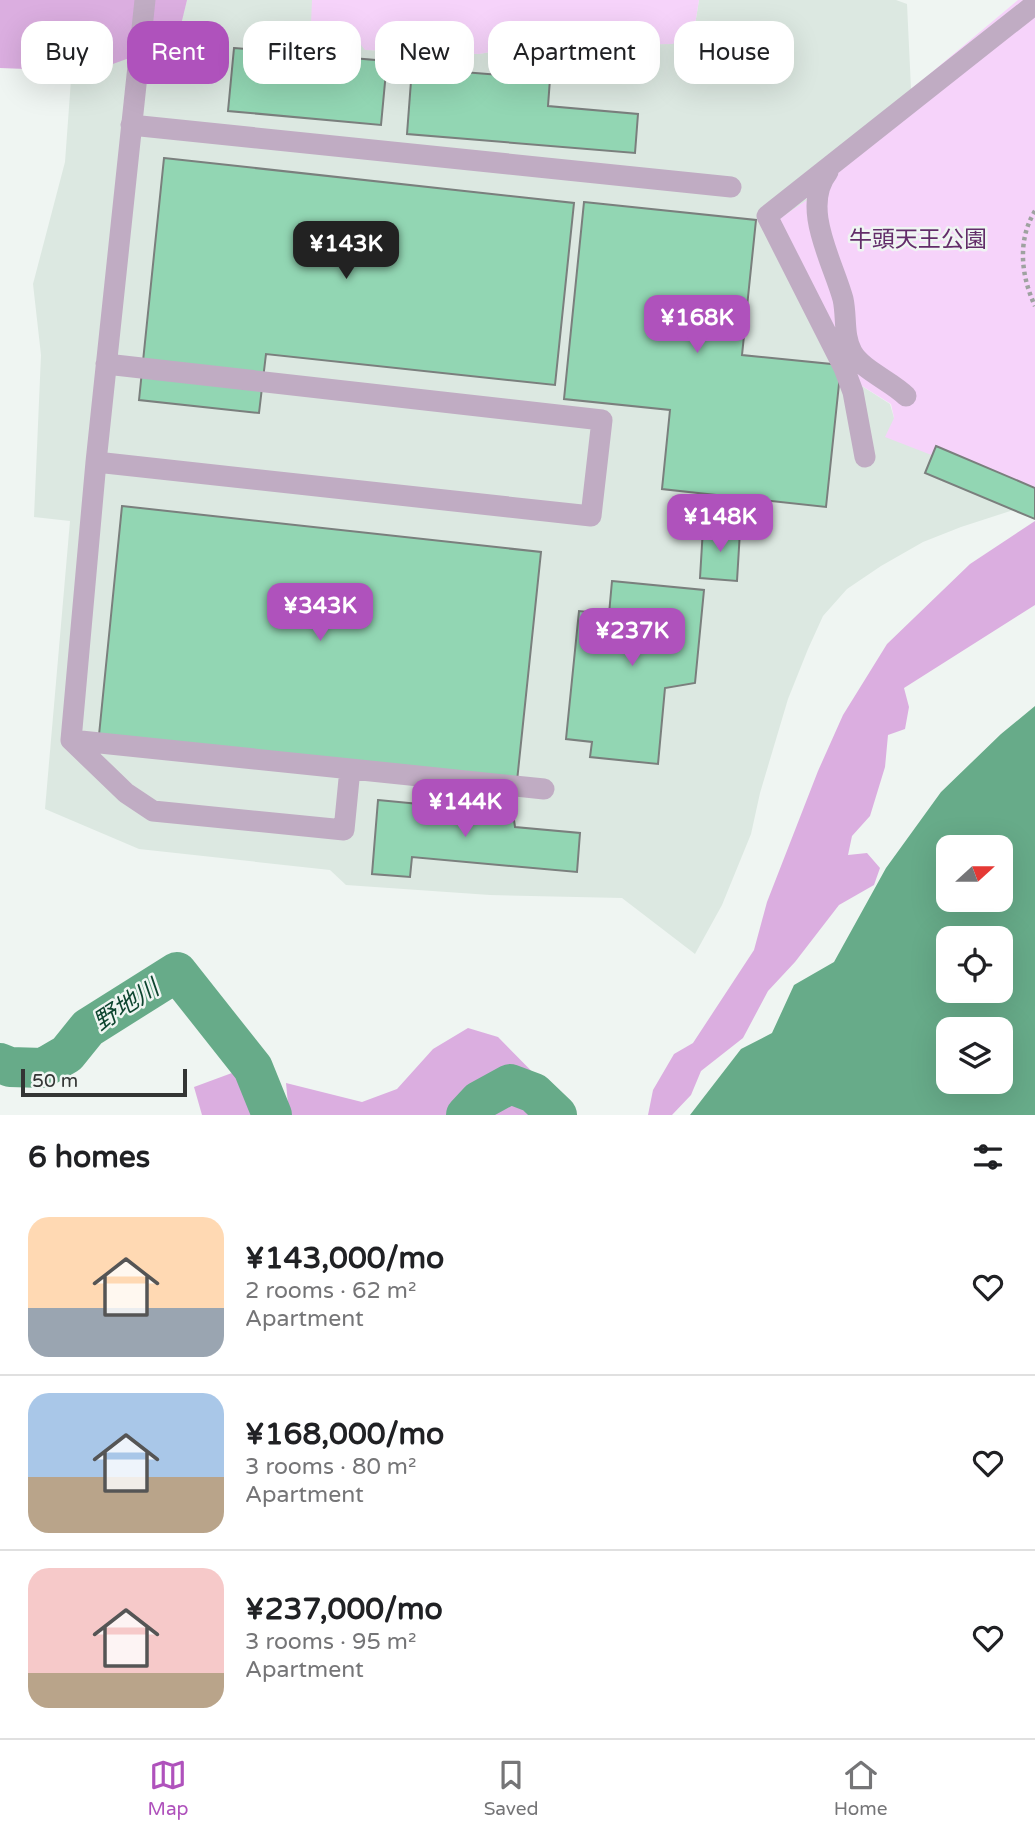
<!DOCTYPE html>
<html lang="en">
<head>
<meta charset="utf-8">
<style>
  body { margin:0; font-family:"Varela Round","Noto Sans JP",sans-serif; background:#f6f6f6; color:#202124; height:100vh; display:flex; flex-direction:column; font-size:26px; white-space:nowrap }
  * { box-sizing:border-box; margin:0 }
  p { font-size:23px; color:#757577 }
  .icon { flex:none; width:38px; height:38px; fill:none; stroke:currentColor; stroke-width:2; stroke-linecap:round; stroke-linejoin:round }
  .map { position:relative; height:1115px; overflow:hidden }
  .drawer { display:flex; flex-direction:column; background:#fff; flex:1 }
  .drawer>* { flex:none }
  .banner { position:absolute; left:21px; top:21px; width:994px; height:63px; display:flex; gap:14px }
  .needle { width:46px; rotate:69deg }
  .fabs { position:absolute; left:936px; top:835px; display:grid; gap:14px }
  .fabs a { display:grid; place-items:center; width:77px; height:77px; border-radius:14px; background:#fff; box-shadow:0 7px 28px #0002; font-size:35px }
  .scale { position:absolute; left:21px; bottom:18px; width:166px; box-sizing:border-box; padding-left:7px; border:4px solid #333534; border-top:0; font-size:19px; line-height:24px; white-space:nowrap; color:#333534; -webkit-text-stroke:5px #eff5f2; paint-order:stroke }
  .price { position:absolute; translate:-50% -60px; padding:0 16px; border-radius:14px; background:#af52bc; color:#fff; font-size:23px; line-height:46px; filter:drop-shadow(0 2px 4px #0008) }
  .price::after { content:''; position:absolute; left:50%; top:42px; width:21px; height:16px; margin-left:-10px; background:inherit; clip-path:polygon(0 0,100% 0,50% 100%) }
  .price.on { background:#222; color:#fff }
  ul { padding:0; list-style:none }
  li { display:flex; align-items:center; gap:21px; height:175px; padding:0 28px }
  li+li { border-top:2px solid #e0e0e0 }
  li span { display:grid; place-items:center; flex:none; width:196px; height:140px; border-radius:21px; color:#555 }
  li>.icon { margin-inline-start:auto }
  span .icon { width:84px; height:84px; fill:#fffc; stroke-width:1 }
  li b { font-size:30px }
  h2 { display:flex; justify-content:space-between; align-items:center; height:84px; padding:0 28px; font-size:30px }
  .chip { padding:0 24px; border-radius:21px; background:#fff; box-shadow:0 7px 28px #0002; font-size:24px; line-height:63px }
  .chip.on { background:#af52bc; color:#fff }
  .tab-bar { display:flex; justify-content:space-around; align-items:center; height:98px; border-top:2px solid #e0e0e0; background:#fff; font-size:19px; color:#757577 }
  .tab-bar a { display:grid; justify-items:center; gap:4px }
  .tab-bar .on { color:#af52bc }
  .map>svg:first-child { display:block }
</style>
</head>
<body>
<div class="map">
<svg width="1035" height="1115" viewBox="0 0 1035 1115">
  <rect width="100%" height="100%" fill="#eff5f2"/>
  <path fill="#dce8e1" d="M 86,0 L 312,0 L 312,24 L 347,27 L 366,50 L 479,54 L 524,46 L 672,44 L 695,25 L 699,0 L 896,0 L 907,4 L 911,89 L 854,381 L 890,404 L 894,418 L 1035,495 L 1035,503 L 961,527 L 923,542 L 881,566 L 847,589 L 823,616 L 808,649 L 788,699 L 760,793 L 751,834 L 722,905 L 695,954 L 622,898 L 490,895 L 346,885 L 330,870 L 139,849 L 45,809 L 70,521 L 34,517 L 41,355 L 33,284 L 65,162 L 75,25 Z"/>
  <path fill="#f6d3fa" d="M 312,0 L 699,0 L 695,25 L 689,38 L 672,44 L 524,46 L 479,54 L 365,50 L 347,27 L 311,24 Z
    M 1018,0 L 1035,0 L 1035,495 L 885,437 L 894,418 L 891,404 L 854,381 L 779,219 L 807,200 L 802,181 Z"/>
  <path fill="#dbaee0" d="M 0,0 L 187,0 L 179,33 L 160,47 L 110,65 L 52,70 L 0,68 Z
    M 1035,521 L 1035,605 L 904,688 L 909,707 L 905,729 L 888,735 L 885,767 L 870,816 L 852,836 L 848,855 L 867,853 L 880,868 L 874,885 L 839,905 L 795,962 L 768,991 L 743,1038 L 701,1071 L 691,1095 L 672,1115 L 648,1115 L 653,1090 L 674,1054 L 693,1043 L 754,950 L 767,902 L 818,771 L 843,715 L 887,644 L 970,564 Z
    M 468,1028 L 498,1037 L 562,1102 L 571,1115 L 202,1115 L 194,1087 L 240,1070 L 288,1104 L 286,1083 L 362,1102 L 397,1089 L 433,1049 Z"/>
  <path fill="#67ab89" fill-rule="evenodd" d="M 1035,706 L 1035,1115 L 690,1115 L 741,1049 L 772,1033 L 794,985 L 834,962 L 886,868 L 941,792 L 1001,734 ZM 948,847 L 1001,847 L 1001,900 L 948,900 ZM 948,938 L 1001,938 L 1001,990 L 948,990 ZM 948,1029 L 1001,1029 L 1001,1082 L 948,1082 Z"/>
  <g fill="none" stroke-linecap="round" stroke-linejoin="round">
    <path stroke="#67ab89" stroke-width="40" d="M 0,1063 L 10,1067 L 43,1068 L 67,1054 L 88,1028 L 177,972 L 253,1068 L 272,1115
      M 466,1115 L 479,1101 L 510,1084 L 534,1093 L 557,1115"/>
  </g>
  <path fill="#92d6b3" stroke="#7a7f7d" stroke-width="2" d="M 234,48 L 387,61 L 381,125 L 228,111 Z
    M 412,68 L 550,79 L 548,106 L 638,114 L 635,153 L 407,134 Z
    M 164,158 L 574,203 L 555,385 L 266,354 L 259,413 L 139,400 Z
    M 584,202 L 756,220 L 742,355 L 841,365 L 826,507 L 662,489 L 670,410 L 564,399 Z
    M 936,446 L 1035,488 L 1035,519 L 925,473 Z
    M 122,506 L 541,552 L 517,781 L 99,735 Z
    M 703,528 L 740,531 L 737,581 L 700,578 Z
    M 612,581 L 704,590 L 695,683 L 665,688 L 658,764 L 590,757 L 592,742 L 566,739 L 579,611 L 609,614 Z
    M 378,800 L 513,813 L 515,827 L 580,833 L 577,872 L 412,857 L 410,877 L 372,874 Z"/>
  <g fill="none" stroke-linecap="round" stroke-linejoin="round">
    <path stroke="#9ea2a0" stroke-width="4.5" stroke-dasharray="3.5 3.5" stroke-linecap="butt" d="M 1035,211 C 1017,240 1021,276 1035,306"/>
    <path stroke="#c0acc3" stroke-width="21" d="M 145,0 L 96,462 L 71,740 L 126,793 L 153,811 L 344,830 L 350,769
      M 131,125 L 731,187
      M 828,172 C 800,207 833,262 843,299 C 847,317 843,335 852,352 C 862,370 891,381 906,396
      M 865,457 L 853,392 L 844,368 L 767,216 L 1035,4
      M 96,462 L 591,516 L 602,420 L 106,364
      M 71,740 L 544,789"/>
  </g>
  <g text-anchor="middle" stroke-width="5" stroke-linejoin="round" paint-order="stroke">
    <g font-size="23" fill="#622c69" stroke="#eff5f2">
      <text x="918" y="247">牛頭天王公園</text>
    </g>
    <g font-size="24" font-style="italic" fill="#0d452f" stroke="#eff5f2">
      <text transform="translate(126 1005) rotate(-33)" y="8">野地川</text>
    </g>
  </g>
</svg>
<div class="fabs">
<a><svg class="needle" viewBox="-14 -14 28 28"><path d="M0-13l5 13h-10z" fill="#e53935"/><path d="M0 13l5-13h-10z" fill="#757577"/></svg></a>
<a><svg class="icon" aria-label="locate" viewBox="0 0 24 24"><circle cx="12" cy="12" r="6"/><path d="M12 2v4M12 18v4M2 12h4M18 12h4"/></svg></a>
<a><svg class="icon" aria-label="layers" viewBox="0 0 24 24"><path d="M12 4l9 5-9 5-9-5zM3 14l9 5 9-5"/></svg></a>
</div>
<div class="scale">50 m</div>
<b class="price on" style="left:346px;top:281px">¥143K</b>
<b class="price" style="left:697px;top:355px">¥168K</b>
<b class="price" style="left:720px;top:554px">¥148K</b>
<b class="price" style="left:320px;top:643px">¥343K</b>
<b class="price" style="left:632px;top:668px">¥237K</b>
<b class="price" style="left:465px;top:839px">¥144K</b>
<div class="banner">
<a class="chip">Buy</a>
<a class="chip on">Rent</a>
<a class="chip">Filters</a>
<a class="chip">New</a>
<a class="chip">Apartment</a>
<a class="chip">House</a>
</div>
</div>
<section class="drawer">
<h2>6 homes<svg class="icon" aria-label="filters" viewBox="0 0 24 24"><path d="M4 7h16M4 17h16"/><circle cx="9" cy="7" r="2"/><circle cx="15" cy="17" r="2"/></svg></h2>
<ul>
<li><span style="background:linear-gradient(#ffd9b3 65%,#9aa5b1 0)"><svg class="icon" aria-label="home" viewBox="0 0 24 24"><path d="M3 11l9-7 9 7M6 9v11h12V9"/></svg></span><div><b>¥143,000/mo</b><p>2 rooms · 62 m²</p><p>Apartment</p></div><svg class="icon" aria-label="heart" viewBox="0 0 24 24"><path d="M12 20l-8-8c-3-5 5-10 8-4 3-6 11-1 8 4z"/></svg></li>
<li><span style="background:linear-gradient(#a9c7e8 60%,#b9a48a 0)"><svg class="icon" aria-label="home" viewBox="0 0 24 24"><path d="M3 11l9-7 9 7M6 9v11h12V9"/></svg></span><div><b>¥168,000/mo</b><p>3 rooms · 80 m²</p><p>Apartment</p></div><svg class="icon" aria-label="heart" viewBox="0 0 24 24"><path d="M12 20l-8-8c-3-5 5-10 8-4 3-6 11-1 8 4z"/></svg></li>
<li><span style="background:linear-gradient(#f6c9c9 75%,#b9a48a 0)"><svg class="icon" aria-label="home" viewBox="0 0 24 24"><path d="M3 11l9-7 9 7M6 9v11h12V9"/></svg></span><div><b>¥237,000/mo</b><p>3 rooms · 95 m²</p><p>Apartment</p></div><svg class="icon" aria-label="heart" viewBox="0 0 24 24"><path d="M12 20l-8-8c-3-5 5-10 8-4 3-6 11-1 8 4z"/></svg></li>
</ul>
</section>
<nav class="tab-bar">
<a class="on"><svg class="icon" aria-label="map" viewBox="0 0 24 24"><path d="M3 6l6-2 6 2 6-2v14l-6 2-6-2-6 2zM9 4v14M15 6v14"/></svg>Map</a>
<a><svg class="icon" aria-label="saved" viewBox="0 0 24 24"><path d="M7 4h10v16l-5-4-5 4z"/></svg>Saved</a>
<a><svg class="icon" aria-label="home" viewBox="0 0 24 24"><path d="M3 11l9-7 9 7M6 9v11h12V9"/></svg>Home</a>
</nav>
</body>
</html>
